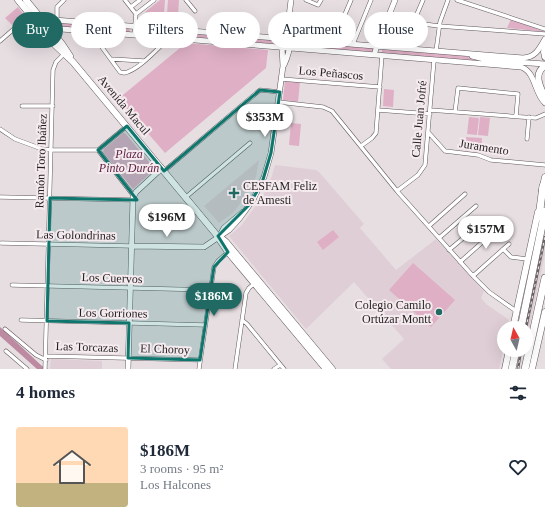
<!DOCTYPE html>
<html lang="en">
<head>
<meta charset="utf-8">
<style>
  body { margin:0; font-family:Georgia,serif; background:#f6f6f7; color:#1f2937; height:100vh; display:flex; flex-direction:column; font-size:15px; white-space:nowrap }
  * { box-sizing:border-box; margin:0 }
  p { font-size:13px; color:#747a83 }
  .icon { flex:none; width:22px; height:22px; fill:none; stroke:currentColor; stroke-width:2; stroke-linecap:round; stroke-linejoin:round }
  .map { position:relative; height:369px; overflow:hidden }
  .sheet { display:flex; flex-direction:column; background:#fff; flex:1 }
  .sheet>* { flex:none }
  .guide { position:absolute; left:12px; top:12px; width:521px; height:36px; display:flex; gap:8px }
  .needle { width:26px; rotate:352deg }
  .tools { position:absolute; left:497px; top:321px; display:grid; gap:8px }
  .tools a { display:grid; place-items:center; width:36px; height:36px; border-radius:50%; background:#fff; box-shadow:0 4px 16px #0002; font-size:20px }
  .price { position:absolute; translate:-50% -34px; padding:0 9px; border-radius:14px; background:#fff; color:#222; font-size:13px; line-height:26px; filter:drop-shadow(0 1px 2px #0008) }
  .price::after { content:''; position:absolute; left:50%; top:24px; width:12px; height:9px; margin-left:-6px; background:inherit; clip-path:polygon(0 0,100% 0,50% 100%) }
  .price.current { background:#206a63; color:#fff }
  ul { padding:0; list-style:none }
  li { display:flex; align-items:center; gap:12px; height:100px; padding:0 16px }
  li+li { border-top:1px solid #e0e1e3 }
  li span { display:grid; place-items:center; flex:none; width:112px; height:80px; border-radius:4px; color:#555 }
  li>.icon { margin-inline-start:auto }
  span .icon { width:48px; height:48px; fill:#fffc; stroke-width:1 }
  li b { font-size:17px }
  h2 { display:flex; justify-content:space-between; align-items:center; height:48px; padding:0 16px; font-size:17px }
  .tag { padding:0 14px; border-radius:18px; background:#fff; box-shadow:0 4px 16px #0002; font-size:14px; line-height:36px }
  .tag.current { background:#206a63; color:#fff }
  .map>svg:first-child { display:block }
</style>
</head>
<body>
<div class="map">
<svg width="545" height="369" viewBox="0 0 545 369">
  <rect width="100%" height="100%" fill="#e7dee2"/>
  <path fill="#dfced5" d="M 259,160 L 256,177 L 246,196 L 233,213 L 219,223 L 204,206 Z
    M 275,165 L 316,170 L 319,172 L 364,224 L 360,228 L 396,270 L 436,239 L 484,291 L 481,298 L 486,304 L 509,320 L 507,328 L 504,328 L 504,345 L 499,369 L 391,369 L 382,359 L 404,339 L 354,282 L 306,329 L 229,236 L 241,226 L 263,196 L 272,176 Z
    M 545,229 L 545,254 L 526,343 L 526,328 L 524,328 Z
    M 51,359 L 102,361 L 102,369 L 50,369 Z"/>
  <path fill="#dfb0c5" d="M 160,0 L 165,0 L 164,14 L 145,12 Z
    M 168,0 L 179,0 L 178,15 L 167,14 Z
    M 18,7 L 25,16 L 13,26 L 5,18 Z
    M 511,19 L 545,32 L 507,28 Z
    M 49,21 L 129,28 L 130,31 L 128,33 L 54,26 Z
    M 140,29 L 277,40 L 277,44 L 140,33 Z
    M 295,42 L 373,48 L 373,52 L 296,47 L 294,45 Z
    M 186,43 L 268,50 L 266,68 L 165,153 L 118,99 Z
    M 382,49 L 461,55 L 472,58 L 473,60 L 461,60 L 382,54 Z
    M 285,80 L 300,82 L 298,102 L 283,100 Z
    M 384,89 L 394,90 L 393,107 L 383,106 Z
    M 469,117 L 479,118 L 477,135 L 467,134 Z
    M 480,117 L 490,118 L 488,136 L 478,135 Z
    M 291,123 L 301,124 L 299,146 L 289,145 Z
    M 123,133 L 125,133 L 155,169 L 133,189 L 103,152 L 104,149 Z
    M 466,137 L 482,138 L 481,152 L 465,150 Z
    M 333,230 L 339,237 L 323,250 L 317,242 Z
    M 413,263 L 455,300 L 431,327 L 389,290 Z"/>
  <path fill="#bc8ba1" d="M 0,327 L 42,366 L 48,369 L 37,369 L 0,336 Z"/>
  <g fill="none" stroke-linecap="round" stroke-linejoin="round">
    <g stroke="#60585c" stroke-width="4.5">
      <path id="street" d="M 125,0 L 136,14 L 134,35
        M 186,0 L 195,11
        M 306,0 L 318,5 L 321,0
        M 457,0 L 545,29
        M 131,7 L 140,0
        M 136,14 L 154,0
        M 57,20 L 57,7 L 64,0
        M 400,21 L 439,26 L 545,34
        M 414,21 L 423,0
        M 90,31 L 120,72 L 124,73 C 138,71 158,48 169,38
        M 0,41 L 30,15
        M 337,43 L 340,26 L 351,0
        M 353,44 L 371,0
        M 436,51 L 440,22 L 448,0
        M 111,59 L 144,61
        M 281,79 L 380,87
        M 278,102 L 323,107 L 332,111 L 397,191 L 473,276 L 489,292 L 516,311
        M 22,106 L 53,106
        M 378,110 L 430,114
        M 430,110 L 536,118 L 545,114
        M 455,112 L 458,88 L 518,94 L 516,116
        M 0,129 L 15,139 L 42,149 L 52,150 L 98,150 L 127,126
        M 428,132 L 445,151 L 478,155 L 491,160 L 545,165
        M 527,139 L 529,117
        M 361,146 L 372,138 L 376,133 L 382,55
        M 98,150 L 133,195
        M 164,171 L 260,90 L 280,92
        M 397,191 L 418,175 L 425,165 L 434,60
        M 0,197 L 133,200
        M 186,197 L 250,143
        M 429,226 L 465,194
        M 439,238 L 476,206
        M 1,243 L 131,246
        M 503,249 L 511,257 L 527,259
        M 449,250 L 486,219
        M 460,262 L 495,231
        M 473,276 L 509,244
        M 12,285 L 211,290
        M 21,320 L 205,325
        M 242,320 L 247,324 L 284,369
        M 5,329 L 36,355 L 46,360
        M 6,351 L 27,369
        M 46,356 L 200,360
        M 45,369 L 53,70 L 56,62 L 64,54
        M 199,369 L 214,267 L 218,261 L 228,252
        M 235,369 L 246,293 L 249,288 L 255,283
        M 274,369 L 280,365"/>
    </g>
    <g stroke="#60585c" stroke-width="6">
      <path id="secondary" d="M 42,19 L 523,58 C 536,57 539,49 545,39
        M 49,28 L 521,67 C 536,72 534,93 545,103
        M 374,55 L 379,40 L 395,0
        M 472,56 L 488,60 L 545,64
        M 284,65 C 290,52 292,39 288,25
        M 219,237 L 224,228 L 243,212
        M 131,246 L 204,247 L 229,230 L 239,219 L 253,200 L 264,177 L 271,153 L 283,66 L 282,47 L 284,33 L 288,25 L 291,0
        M 128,369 L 133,198 L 136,192 L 162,168"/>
    </g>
    <g stroke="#60585c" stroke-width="7">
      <path id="primary" d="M 18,0 L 56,46 L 73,62 L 215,233 L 228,252 L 326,369
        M 26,0 L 62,44 L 70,56
        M 545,46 L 544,52 L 545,57
        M 545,66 C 533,73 540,87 545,97
        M 542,191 L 545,177
        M 220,237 L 226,242 L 332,369
        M 513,328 L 538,212
        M 505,369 L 509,350
        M 532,369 L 545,312"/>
    </g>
    <g stroke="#60585c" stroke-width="8">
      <path id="highway" d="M 539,217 L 543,186
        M 521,328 L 545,211
        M 512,369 L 516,350
        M 525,369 L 545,278"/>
    </g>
    <use href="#street" stroke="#fff" stroke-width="3.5"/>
    <use href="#secondary" stroke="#fff" stroke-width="5"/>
    <use href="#primary" stroke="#fff" stroke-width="6"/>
    <use href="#highway" stroke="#fff" stroke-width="7"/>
    <g stroke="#686365" stroke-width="2.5">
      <path id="rail" d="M 526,328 L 545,237
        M 518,369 L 521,350"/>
    </g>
    <use href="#rail" stroke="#f5ebef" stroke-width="1" stroke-dasharray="3" stroke-linecap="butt"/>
  </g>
  <path fill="#0f766e" fill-opacity="0.2" stroke="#0f766e" stroke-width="3" stroke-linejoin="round" d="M 260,90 L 280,92 L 271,153 L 262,183 L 249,205 L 218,236 L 228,252 L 214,267 L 200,360 L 128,358 L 129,323 L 47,321 L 50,198 L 137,200 L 98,150 L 127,126 L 164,171 Z"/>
  <g fill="#206a63" stroke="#f5ebef" stroke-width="1.5">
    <path d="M232 187h4v4h4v4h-4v4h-4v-4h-4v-4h4z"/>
    <circle cx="439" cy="312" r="4"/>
  </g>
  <g text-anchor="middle" stroke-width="4" stroke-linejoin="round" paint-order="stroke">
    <g font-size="12" fill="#221f20" stroke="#f5ebef">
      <text transform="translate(331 73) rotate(5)" y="4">Los Peñascos</text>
      <text transform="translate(124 105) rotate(50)" y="4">Avenida Macul</text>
      <text transform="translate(419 119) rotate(-85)" y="4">Calle Juan Jofré</text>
      <text transform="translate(484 147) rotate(9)" y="4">Juramento</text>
      <text transform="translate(41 161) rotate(-88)" y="4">Ramón Toro Ibáñez</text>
      <text transform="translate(76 235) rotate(1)" y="4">Las Golondrinas</text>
      <text transform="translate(112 278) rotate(2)" y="4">Los Cuervos</text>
      <text transform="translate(113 313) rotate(1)" y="4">Los Gorriones</text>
      <text transform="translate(87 347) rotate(2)" y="4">Las Torcazas</text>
      <text transform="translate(165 349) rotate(2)" y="4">El Choroy</text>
    </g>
    <g font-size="12" font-style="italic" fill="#5f2343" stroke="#f5ebef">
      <text x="129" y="158">Plaza<tspan x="129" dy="14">Pinto Durán</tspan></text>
    </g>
    <g font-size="12" fill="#221f20" stroke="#f5ebef" text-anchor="start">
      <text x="243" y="190">CESFAM Feliz<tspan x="243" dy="14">de Amesti</tspan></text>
      <text x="431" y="309" text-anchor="end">Colegio Camilo<tspan x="431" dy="14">Ortúzar Montt</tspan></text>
    </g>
  </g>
</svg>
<div class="tools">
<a><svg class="needle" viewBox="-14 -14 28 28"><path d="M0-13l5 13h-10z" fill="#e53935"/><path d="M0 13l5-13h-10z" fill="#747a83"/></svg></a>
</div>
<b class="price" style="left:265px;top:138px">$353M</b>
<b class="price" style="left:167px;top:238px">$196M</b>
<b class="price" style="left:486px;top:250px">$157M</b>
<b class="price current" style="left:214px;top:317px">$186M</b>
<div class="guide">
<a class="tag current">Buy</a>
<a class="tag">Rent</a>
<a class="tag">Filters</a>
<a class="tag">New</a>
<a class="tag">Apartment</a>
<a class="tag">House</a>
</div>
</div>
<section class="sheet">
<h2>4 homes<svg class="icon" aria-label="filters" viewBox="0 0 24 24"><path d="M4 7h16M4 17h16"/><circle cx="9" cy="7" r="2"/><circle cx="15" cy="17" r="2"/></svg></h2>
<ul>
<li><span style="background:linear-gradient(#ffd9b3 70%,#c2b280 0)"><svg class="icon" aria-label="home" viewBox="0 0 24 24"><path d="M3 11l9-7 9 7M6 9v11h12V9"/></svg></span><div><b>$186M</b><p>3 rooms · 95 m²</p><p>Los Halcones</p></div><svg class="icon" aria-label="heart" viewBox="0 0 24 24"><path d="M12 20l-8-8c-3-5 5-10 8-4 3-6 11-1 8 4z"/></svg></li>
</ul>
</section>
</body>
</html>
